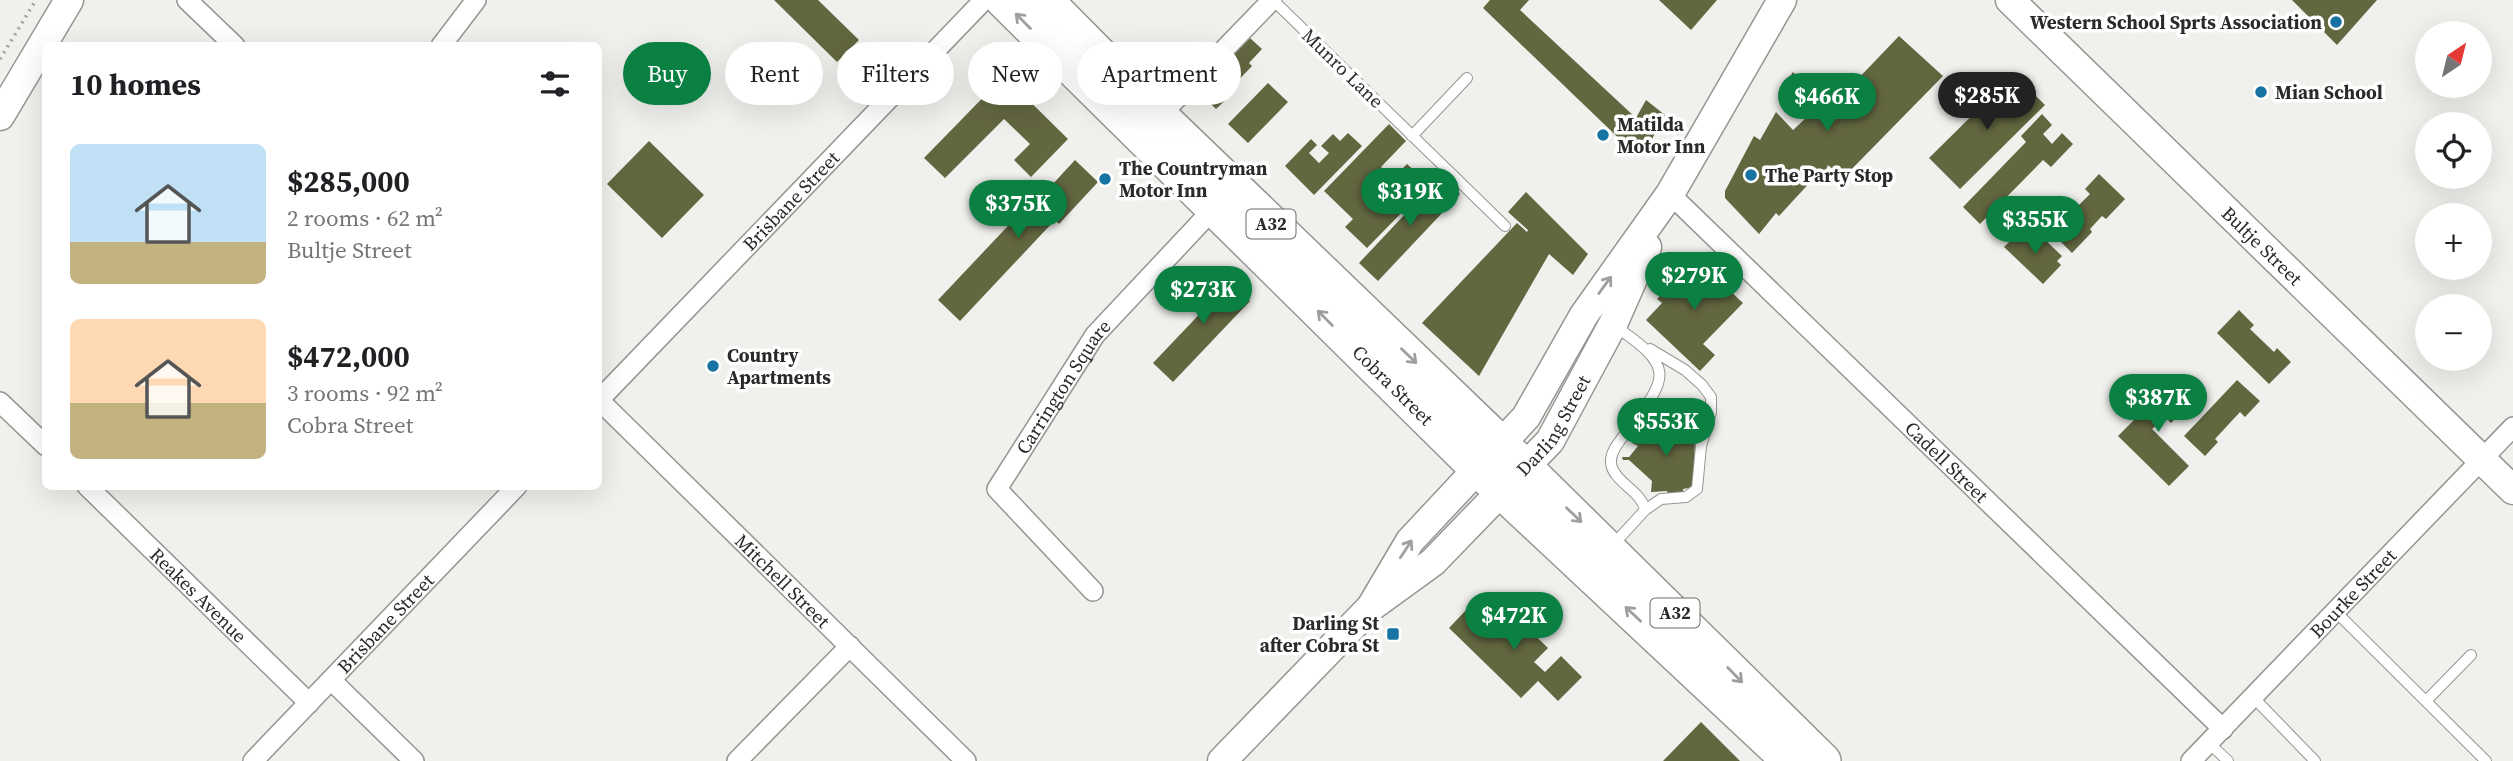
<!DOCTYPE html>
<html lang="en">
<head>
<meta charset="utf-8">
<style>
  body { margin:0; font-family:"Source Serif 4",serif; background:#f6f6f6; color:#202124; height:100vh; display:flex; flex-direction:column; font-size:26px; white-space:nowrap }
  * { box-sizing:border-box; margin:0 }
  p { font-size:23px; color:#757577 }
  .icon { flex:none; width:38px; height:38px; fill:none; stroke:currentColor; stroke-width:2; stroke-linecap:round; stroke-linejoin:round }
  .map { position:relative; flex:1; overflow:hidden }
  .side { position:absolute; left:42px; top:42px; width:560px; height:448px; display:flex; flex-direction:column; background:#fff; border-radius:10px; box-shadow:0 7px 28px #0002 }
  .side>* { flex:none }
  .guide { position:absolute; left:623px; top:42px; width:665px; height:63px; display:flex; gap:14px }
  .needle { width:46px; rotate:35deg }
  .buttons { position:absolute; left:2415px; top:21px; display:grid; gap:14px }
  .buttons a { display:grid; place-items:center; width:77px; height:77px; border-radius:50%; background:#fff; box-shadow:0 7px 28px #0002; font-size:35px }
  .price { position:absolute; translate:-50% -60px; padding:0 16px; border-radius:24px; background:#0b8043; color:#fff; font-size:23px; line-height:46px; filter:drop-shadow(0 2px 4px #0008) }
  .price::after { content:''; position:absolute; left:50%; top:42px; width:21px; height:16px; margin-left:-10px; background:inherit; clip-path:polygon(0 0,100% 0,50% 100%) }
  .price.active { background:#222; color:#fff }
  ul { padding:0; list-style:none }
  li { display:flex; align-items:center; gap:21px; height:175px; padding:0 28px }
  li span { display:grid; place-items:center; flex:none; width:196px; height:140px; border-radius:10px; color:#555 }
  li>.icon { margin-inline-start:auto }
  span .icon { width:84px; height:84px; fill:#fffc; stroke-width:1 }
  li b { font-size:30px }
  h2 { display:flex; justify-content:space-between; align-items:center; height:84px; padding:0 28px; font-size:30px }
  .tag { padding:0 24px; border-radius:32px; background:#fff; box-shadow:0 7px 28px #0002; font-size:24px; line-height:63px }
  .tag.active { background:#0b8043; color:#fff }
  .map>svg:first-child { display:block }
</style>
</head>
<body>
<div class="map">
<svg width="2513" height="761" viewBox="0 0 2513 761">
  <rect width="100%" height="100%" fill="#f0f1ed"/>
  <path fill="#636740" d="M 774,0 L 818,0 L 859,40 L 837,62 Z
    M 1490,0 L 1529,0 L 1520,10 L 1636,118 L 1646,100 L 1665,115 L 1645,152 L 1629,148 L 1483,8 Z
    M 1659,0 L 1717,0 L 1691,30 Z
    M 2292,0 L 2377,0 L 2337,45 Z
    M 1899,36 L 1943,76 L 1843,178 L 1828,165 L 1821,181 L 1814,178 L 1779,216 L 1776,213 L 1759,234 L 1725,198 L 1725,191 L 1754,136 L 1760,140 L 1776,112 L 1793,130 L 1806,118 L 1779,93 L 1793,72 L 1829,109 Z
    M 1250,38 L 1262,49 L 1249,63 L 1252,66 L 1228,91 L 1232,94 L 1216,109 L 1198,91 Z
    M 2014,74 L 2045,105 L 1960,189 L 1929,158 Z
    M 1004,76 L 1068,139 L 1031,177 L 1014,160 L 1030,144 L 1004,119 L 945,178 L 924,158 Z
    M 1268,83 L 1288,102 L 1248,143 L 1228,124 Z
    M 2042,114 L 2052,125 L 2043,134 L 2052,144 L 2062,133 L 2073,144 L 2051,167 L 2043,160 L 1980,224 L 1963,207 L 2026,142 L 2021,136 Z
    M 1389,124 L 1406,141 L 1381,167 L 1393,178 L 1407,164 L 1421,177 L 1407,191 L 1415,199 L 1367,248 L 1345,227 L 1353,219 L 1324,191 Z
    M 1348,133 L 1362,146 L 1314,195 L 1285,166 L 1311,139 L 1317,145 L 1309,153 L 1319,163 L 1329,153 L 1321,146 L 1333,134 L 1340,141 Z
    M 649,141 L 704,195 L 662,238 L 607,184 Z
    M 1075,160 L 1098,182 L 1059,224 L 1055,220 L 960,321 L 938,300 L 1023,210 L 1026,213 Z
    M 2099,174 L 2125,199 L 2106,219 L 2102,216 L 2090,229 L 2092,232 L 2072,253 L 2047,228 L 2062,213 L 2066,218 L 2090,194 L 2085,189 Z
    M 1441,176 L 1460,194 L 1378,281 L 1359,263 Z
    M 1526,192 L 1588,254 L 1573,275 L 1549,254 L 1479,376 L 1422,323 L 1517,223 L 1527,232 L 1528,230 L 1508,212 Z
    M 2019,232 L 2032,244 L 2040,235 L 2062,256 L 2057,261 L 2061,265 L 2043,284 L 2004,247 Z
    M 1695,258 L 1743,303 L 1703,344 L 1715,355 L 1700,371 L 1646,320 L 1662,303 L 1657,299 Z
    M 1217,270 L 1250,301 L 1173,382 L 1153,363 L 1211,302 L 1198,290 Z
    M 2239,310 L 2254,325 L 2250,329 L 2274,352 L 2277,348 L 2291,362 L 2269,384 L 2217,333 Z
    M 2237,380 L 2260,401 L 2245,417 L 2240,412 L 2215,439 L 2218,442 L 2205,456 L 2184,436 Z
    M 2172,382 L 2192,401 L 2171,423 L 2165,417 L 2152,429 L 2189,466 L 2169,486 L 2118,436 Z
    M 1653,421 L 1664,429 L 1695,429 L 1694,487 L 1683,489 L 1684,497 L 1668,496 L 1667,491 L 1651,492 L 1652,481 L 1629,460 L 1623,460 L 1622,457 L 1629,457 L 1638,446 L 1632,443 Z
    M 1501,602 L 1548,648 L 1534,662 L 1545,672 L 1561,656 L 1582,677 L 1558,701 L 1538,681 L 1521,698 L 1449,628 L 1467,609 L 1481,623 Z
    M 1701,722 L 1740,761 L 1663,761 Z"/>
  <g fill="none" stroke-linecap="round" stroke-linejoin="round">
    <g stroke="#959692" stroke-width="12">
      <path id="lane" d="M 1273,0 L 1505,226
        M 1412,136 L 1467,78
        M 1645,510 L 1661,499 L 1686,497 L 1697,489 L 1701,446 L 1711,412 L 1711,397 L 1702,385 L 1685,370 L 1650,349
        M 1612,546 L 1645,510 C 1642,491 1613,482 1611,463 C 1610,452 1619,442 1625,434 C 1667,378 1679,369 1613,325
        M 2336,612 L 2486,761
        M 2253,697 L 2315,761
        M 2426,701 L 2471,655
        M 2209,743 L 2228,761"/>
    </g>
    <g stroke="#959692" stroke-width="22">
      <g id="street">
        <path d="M 187,0 L 235,46"/>
        <path d="M 441,46 L 476,0"/>
        <path d="M 1154,122 L 1272,0"/>
        <path id="s1" d="M 1670,194 L 2223,729"/>
        <path id="s2" d="M 598,399 L 966,761"/>
        <path id="s3" d="M 598,401 L 984,0"/>
        <path d="M 0,402 L 46,446"/>
        <path id="s4" d="M 87,486 L 309,703"/>
        <path id="s5" d="M 1093,591 L 997,489 L 1095,335 L 1218,204"/>
        <path d="M 331,680 L 414,761"/>
        <path id="s6" d="M 253,761 L 517,486"/>
        <path d="M 737,761 L 850,646"/>
        <path id="s7" d="M 2191,761 L 2513,427"/>
      </g>
    </g>
    <g stroke="#959692" stroke-width="31">
      <g id="secondary">
        <path id="s8" d="M 2010,0 L 2513,490"/>
        <path d="M 0,116 L 69,0"/>
        <path d="M 1371,607 L 1410,541 L 1526,417 L 1584,315 L 1670,194 L 1782,0"/>
        <path id="s9" d="M 1222,761 L 1371,607 L 1433,562 L 1550,441 L 1613,324 L 1647,247"/>
      </g>
    </g>
    <g stroke="#959692" stroke-width="38">
      <g id="highway">
        <path id="s10" d="M 1003,0 L 1478,469 L 1790,761"/>
        <path d="M 1045,0 L 1160,116 L 1501,444 L 1823,761"/>
      </g>
    </g>
    <path stroke="#a1a29f" stroke-width="3.5" stroke-dasharray="2 5" stroke-linecap="butt" d="M 0,59 L 36,0"/>
    <use href="#lane" stroke="#fff" stroke-width="10"/>
    <use href="#street" stroke="#fff" stroke-width="19"/>
    <use href="#secondary" stroke="#fff" stroke-width="28"/>
    <use href="#highway" stroke="#fff" stroke-width="35"/>
  </g>
  <defs><path id="oneway-shaft" d="M-6 0H5M1.5-3L5.5 0L1.5 3" fill="none" stroke-width="1.6" stroke-linecap="round" stroke-linejoin="round" transform="scale(1.75)"/></defs>
  <g stroke="#9f9f9f">
    <use href="#oneway-shaft" transform="translate(1023 21) rotate(-135)"/>
    <use href="#oneway-shaft" transform="translate(1605 285) rotate(-54)"/>
    <use href="#oneway-shaft" transform="translate(1325 318) rotate(-135)"/>
    <use href="#oneway-shaft" transform="translate(1409 356) rotate(44)"/>
    <use href="#oneway-shaft" transform="translate(1574 515) rotate(44)"/>
    <use href="#oneway-shaft" transform="translate(1406 549) rotate(-57)"/>
    <use href="#oneway-shaft" transform="translate(1633 614) rotate(-137)"/>
    <use href="#oneway-shaft" transform="translate(1735 675) rotate(46)"/>
  </g>
  <g fill="#1773a1" stroke="#fff" stroke-width="2.5">
    <circle cx="2336" cy="22" r="7"/>
    <circle cx="2261" cy="92" r="7"/>
    <circle cx="1603" cy="135" r="7"/>
    <circle cx="1751" cy="175" r="7"/>
    <circle cx="1105" cy="179" r="7"/>
    <circle cx="713" cy="366" r="7"/>
    <rect x="1386" y="627" width="14" height="14" rx="3.5"/>
  </g>
  <g text-anchor="middle" stroke-width="7" stroke-linejoin="round" paint-order="stroke">
    <g fill="#fff" stroke="#6a6a69" stroke-width="2">
      <rect x="1246.5" y="209.5" width="49" height="29" rx="5"/>
      <rect x="1650.5" y="598.5" width="49" height="29" rx="5"/>
    </g>
    <g font-size="18" font-weight="bold" fill="#2a2a29">
      <text x="1271" y="230">A32</text>
      <text x="1675" y="619">A32</text>
    </g>
    <g font-size="19" font-weight="bold" fill="#2a2a29" stroke="#fff" text-anchor="start">
      <text x="2322" y="29" text-anchor="end">Western School Sprts Association</text>
      <text x="2275" y="99">Mian School</text>
      <text x="1617" y="131">Matilda<tspan x="1617" dy="22">Motor Inn</tspan></text>
      <text x="1119" y="175">The Countryman<tspan x="1119" dy="22">Motor Inn</tspan></text>
      <text x="1765" y="182">The Party Stop</text>
      <text x="727" y="362">Country<tspan x="727" dy="22">Apartments</tspan></text>
      <text x="1379" y="630" text-anchor="end">Darling St<tspan x="1379" dy="22">after Cobra St</tspan></text>
    </g>
    <g font-size="19" fill="#2a2a29" stroke="#fff">
      <text transform="translate(1343 68) rotate(44)" y="7">Munro Lane</text>
      <text dy="7" stroke="none"><textPath href="#s3" startOffset="278">Brisbane Street</textPath></text>
      <text dy="7" stroke="none"><textPath href="#s8" startOffset="352">Bultje Street</textPath></text>
      <text dy="7" stroke="none"><textPath href="#s10" startOffset="548">Cobra Street</textPath></text>
      <text dy="7" stroke="none"><textPath href="#s5" startOffset="262">Carrington Square</textPath></text>
      <text dy="7" stroke="none"><textPath href="#s9" startOffset="474">Darling Street</textPath></text>
      <text dy="7" stroke="none"><textPath href="#s1" startOffset="385">Cadell Street</textPath></text>
      <text dy="7" stroke="none"><textPath href="#s2" startOffset="259">Mitchell Street</textPath></text>
      <text dy="7" stroke="none"><textPath href="#s7" startOffset="233">Bourke Street</textPath></text>
      <text dy="7" stroke="none"><textPath href="#s4" startOffset="156">Reakes Avenue</textPath></text>
      <text dy="7" stroke="none"><textPath href="#s6" startOffset="191">Brisbane Street</textPath></text>
    </g>
  </g>
</svg>
<div class="buttons">
<a><svg class="needle" viewBox="-14 -14 28 28"><path d="M0-13l5 13h-10z" fill="#e53935"/><path d="M0 13l5-13h-10z" fill="#757577"/></svg></a>
<a><svg class="icon" aria-label="locate" viewBox="0 0 24 24"><circle cx="12" cy="12" r="6"/><path d="M12 2v4M12 18v4M2 12h4M18 12h4"/></svg></a>
<a>+</a>
<a>−</a>
</div>
<b class="price active" style="left:1987px;top:132px">$285K</b>
<b class="price" style="left:1827px;top:133px">$466K</b>
<b class="price" style="left:1410px;top:228px">$319K</b>
<b class="price" style="left:1018px;top:240px">$375K</b>
<b class="price" style="left:2035px;top:256px">$355K</b>
<b class="price" style="left:1694px;top:312px">$279K</b>
<b class="price" style="left:1203px;top:326px">$273K</b>
<b class="price" style="left:2158px;top:434px">$387K</b>
<b class="price" style="left:1666px;top:458px">$553K</b>
<b class="price" style="left:1514px;top:652px">$472K</b>
<div class="guide">
<a class="tag active">Buy</a>
<a class="tag">Rent</a>
<a class="tag">Filters</a>
<a class="tag">New</a>
<a class="tag">Apartment</a>
</div>
<section class="side">
<h2>10 homes<svg class="icon" aria-label="filters" viewBox="0 0 24 24"><path d="M4 7h16M4 17h16"/><circle cx="9" cy="7" r="2"/><circle cx="15" cy="17" r="2"/></svg></h2>
<ul>
<li><span style="background:linear-gradient(#bfe0f5 70%,#c2b280 0)"><svg class="icon" aria-label="home" viewBox="0 0 24 24"><path d="M3 11l9-7 9 7M6 9v11h12V9"/></svg></span><div><b>$285,000</b><p>2 rooms · 62 m²</p><p>Bultje Street</p></div></li>
<li><span style="background:linear-gradient(#ffd9b3 60%,#c2b280 0)"><svg class="icon" aria-label="home" viewBox="0 0 24 24"><path d="M3 11l9-7 9 7M6 9v11h12V9"/></svg></span><div><b>$472,000</b><p>3 rooms · 92 m²</p><p>Cobra Street</p></div></li>
</ul>
</section>
</div>
</body>
</html>
